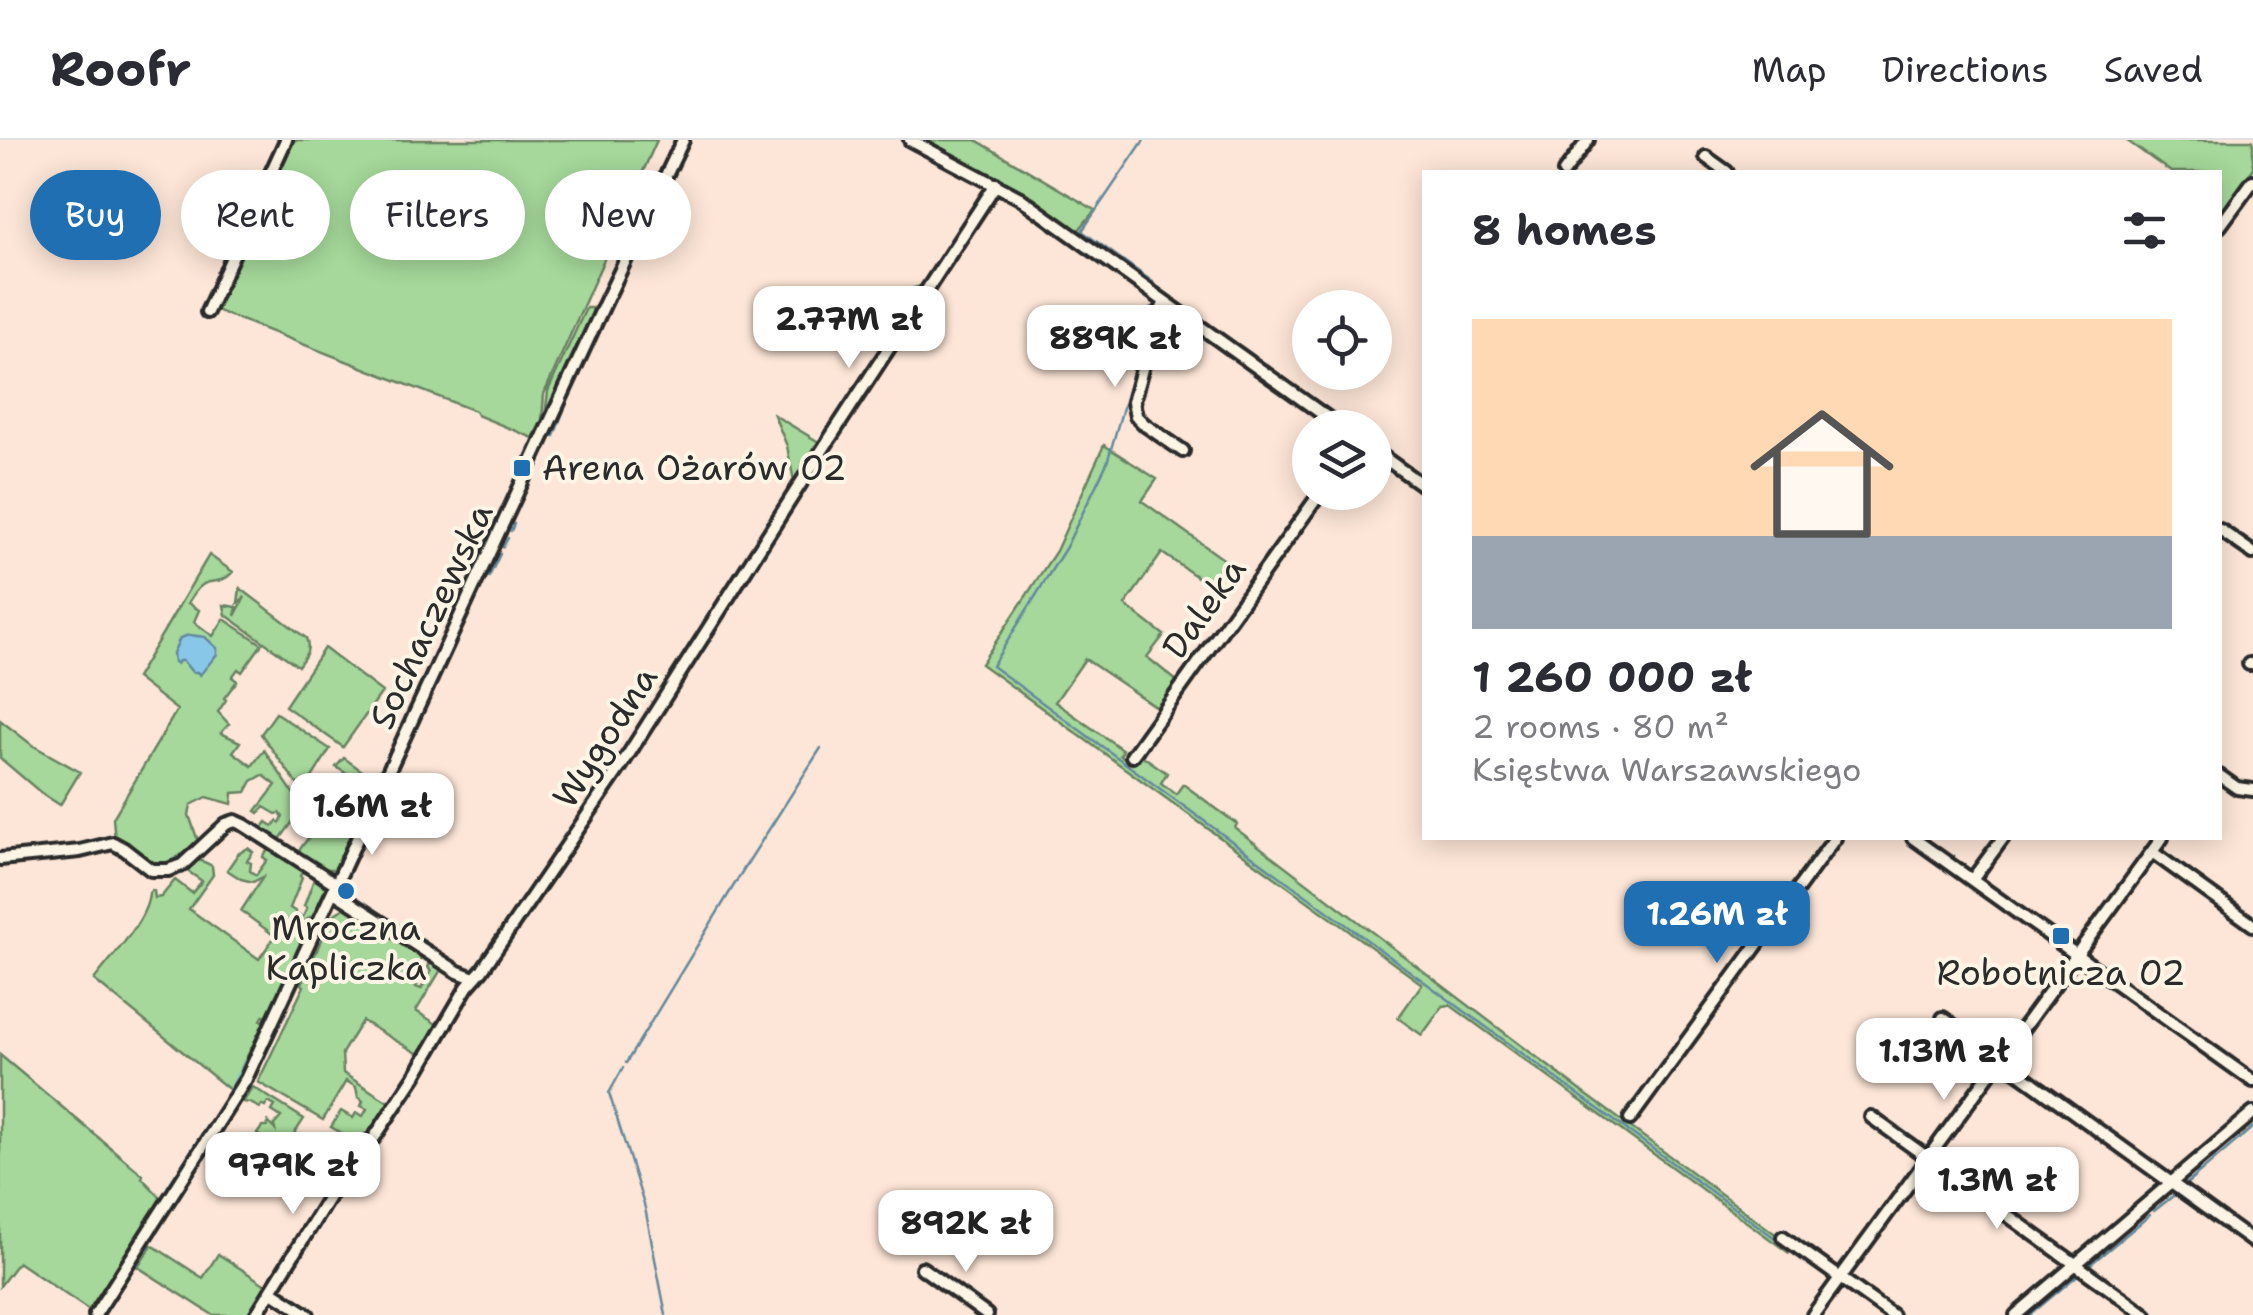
<!DOCTYPE html>
<html lang="en">
<head>
<meta charset="utf-8">
<style>
  body { margin:0; font-family:"Shantell Sans",sans-serif; background:#f2f2f3; color:#2b2b33; height:100vh; display:flex; flex-direction:column; font-size:38px; white-space:nowrap }
  * { box-sizing:border-box; margin:0 }
  p { font-size:32px; color:#7c7c81 }
  .icon { flex:none; width:55px; height:55px; fill:none; stroke:currentColor; stroke-width:2; stroke-linecap:round; stroke-linejoin:round }
  .map { position:relative; flex:1; overflow:hidden }
  .sheet { position:absolute; left:1422px; top:30px; width:800px; height:670px; display:flex; flex-direction:column; background:#fff; border-radius:0px; box-shadow:0 5px 25px #0003 }
  .sheet>* { flex:none }
  .hud { position:absolute; left:30px; top:30px; width:950px; height:90px; display:flex; gap:20px }
  .buttons { position:absolute; left:1292px; top:150px; display:grid; gap:20px }
  .buttons a { display:grid; place-items:center; width:100px; height:100px; border-radius:50%; background:#fff; box-shadow:0 5px 25px #0003; font-size:50px }
  .price { position:absolute; translate:-50% -85px; padding:0 22px; border-radius:20px; background:#fff; color:#222; font-size:32px; line-height:65px; filter:drop-shadow(0 2px 5px #0008) }
  .price::after { content:''; position:absolute; left:50%; top:60px; width:30px; height:22px; margin-left:-15px; background:inherit; clip-path:polygon(0 0,100% 0,50% 100%) }
  .price.current { background:#1f6fb2; color:#fff }
  ul { padding:0; list-style:none }
  li { display:grid; align-content:center; gap:20px; height:530px; padding:0 50px }
  li span { display:grid; place-items:center; height:310px; border-radius:0px; color:#555 }
  li>.icon { margin-inline-start:auto }
  span .icon { width:180px; height:180px; fill:#fffc; stroke-width:1 }
  li b { font-size:42px }
  h2 { display:flex; justify-content:space-between; align-items:center; height:120px; padding:0 50px; font-size:42px }
  .tag { padding:0 35px; border-radius:45px; background:#fff; box-shadow:0 5px 25px #0003; font-size:35px; line-height:90px }
  .tag.current { background:#1f6fb2; color:#fff }
  header { display:flex; align-items:center; gap:60px; box-sizing:border-box; height:140px; padding:0 50px; background:#fff; border-bottom:2px solid #e1e1e2 }
  header strong { font-size:48px }
  nav { display:flex; gap:55px; margin-inline-start:auto; font-size:35px }
  .map>svg:first-child { display:block }
</style>
</head>
<body>
<header>
<strong>Roofr</strong>
<nav><a>Map</a><a>Directions</a><a>Saved</a></nav>
</header>
<div class="map">
<svg width="2253" height="1175" viewBox="0 0 2253 1175">
  <rect width="100%" height="100%" fill="#fde6d7"/>
  <filter id="ink" filterUnits="userSpaceOnUse"><feTurbulence type="fractalNoise" baseFrequency=".01" numOctaves="2"/><feDisplacementMap in="SourceGraphic" scale="20" xChannelSelector="R" yChannelSelector="G"/><feConvolveMatrix kernelMatrix="1 2 1 2 8 2 1 2 1" color-interpolation-filters="sRGB"/></filter>
  <g filter="url(#ink)">
    <path fill="#a5d89a" stroke="#688262" stroke-width="2.5" d="M 292,0 L 657,0 L 544,254 L 542,280 L 533,298 L 477,275 L 475,271 L 220,172 L 215,168 L 215,164 Z
      M 926,0 L 976,0 L 1095,70 L 1078,91 L 1004,41 Z
      M 2126,0 L 2253,0 L 2253,29 L 2223,70 L 2220,68 L 2220,32 L 2171,32 Z
      M 927,144 L 882,212 L 860,183 L 854,168 L 859,155 L 911,149 Z
      M 586,168 L 592,168 L 594,179 L 544,285 L 548,251 Z
      M 774,275 L 822,304 L 795,346 L 787,306 Z
      M 1104,305 L 1157,339 L 1142,361 L 1226,421 L 1209,445 L 1162,413 L 1125,465 L 1164,495 L 1147,517 L 1178,542 L 1156,567 L 1085,519 L 1055,562 L 1123,610 L 1120,615 L 1132,623 L 1142,609 L 1144,617 L 1167,633 L 1161,643 L 1176,654 L 1183,644 L 1237,684 L 1235,688 L 1584,953 L 1793,1107 L 1789,1113 L 1450,865 L 1443,866 L 1422,895 L 1398,878 L 1422,844 L 981,524 L 1056,411 Z
      M 209,415 L 233,432 C 213,452 208,428 188,463 L 199,470 L 194,482 L 213,496 L 224,479 L 262,504 L 242,532 L 238,529 L 232,537 L 237,541 L 224,558 L 226,560 L 218,572 L 229,584 L 221,593 L 240,602 L 233,612 L 252,626 L 264,610 L 298,660 L 305,665 L 278,702 L 261,690 L 267,682 L 273,686 L 277,681 L 280,683 L 283,677 L 280,673 L 276,674 L 264,667 L 259,673 L 256,671 L 276,645 L 263,635 L 252,641 L 246,652 L 233,653 L 232,664 L 207,657 L 191,665 L 189,675 L 198,701 C 157,736 155,728 115,700 L 113,678 L 177,570 L 136,538 Z
      M 240,448 L 306,498 C 311,510 305,516 298,526 L 226,475 L 224,465 L 237,467 L 235,476 L 245,457 L 238,463 Z
      M 324,508 L 382,552 L 343,607 L 285,566 Z
      M 276,573 L 330,609 L 303,652 L 261,594 Z
      M 0,580 L 32,605 L 80,632 L 60,665 L 40,652 L 0,618 Z
      M 344,618 L 369,636 L 368,639 L 373,646 L 358,681 L 332,675 L 309,657 L 323,642 L 340,652 L 350,636 L 336,627 Z
      M 324,677 L 350,696 L 335,729 L 322,729 L 297,713 Z
      M 248,708 L 253,712 L 247,721 L 251,723 L 250,731 L 256,735 L 267,720 L 263,717 L 269,708 L 309,733 L 308,735 L 302,732 L 300,736 L 302,738 L 290,768 L 296,772 L 295,774 L 303,777 L 307,768 L 304,766 L 314,739 L 327,749 L 313,778 L 310,777 L 304,782 L 313,788 L 287,845 L 283,843 L 267,876 L 264,875 L 261,880 L 264,883 L 230,950 L 94,840 C 110,818 148,780 149,753 L 152,750 L 154,751 L 155,758 L 161,757 L 175,740 L 192,753 L 202,741 L 186,730 L 186,726 C 196,718 202,720 212,726 L 213,735 L 189,769 L 259,819 L 275,796 L 241,771 L 263,737 L 253,742 L 241,739 L 227,730 L 238,714 Z
      M 348,764 L 423,815 L 413,833 L 415,835 L 412,841 L 417,845 L 416,847 L 421,849 L 431,832 L 428,827 L 431,822 L 442,828 L 416,871 L 438,885 L 419,914 L 362,881 L 342,913 L 343,933 L 393,965 L 366,999 L 352,999 L 331,987 L 341,971 L 353,978 L 356,973 L 363,976 L 367,969 L 361,966 L 363,961 L 358,957 L 356,947 L 346,941 L 323,980 L 258,942 L 304,846 L 301,844 L 333,776 C 337,770 344,771 348,764 Z
      M 0,915 L 143,1035 L 142,1038 L 162,1059 L 90,1171 L 18,1122 L 0,1146 Z
      M 253,947 L 304,979 L 283,1011 L 257,994 L 262,987 L 267,987 L 268,982 L 275,990 L 274,985 L 281,977 L 272,971 L 275,966 L 268,962 L 265,967 L 262,965 L 260,968 L 250,963 L 243,962 Z
      M 152,1105 L 203,1138 L 218,1114 L 269,1147 L 251,1175 L 213,1175 L 138,1127 Z"/>
    <path fill="#89c7e9" stroke="#63899d" stroke-width="2.5" d="M 189,495 L 205,497 L 217,508 L 217,514 L 200,535 L 197,532 L 192,532 L 183,521 L 179,521 L 177,524 L 174,522 L 173,513 L 180,498 Z"/>
    <g fill="none" stroke-linecap="round" stroke-linejoin="round">
      <path stroke="#63899d" stroke-width="2.5" d="M 1144,0 L 1082,91 L 1153,142
        M 612,164 L 691,0
        M 1152,167 L 1107,323 L 1066,407 L 992,526 L 1790,1109
        M 569,256 L 608,173
        M 554,296 L 565,267
        M 511,391 L 514,384
        M 503,407 L 508,398
        M 489,437 L 500,414
        M 444,527 L 473,465
        M 431,556 L 439,538
        M 398,627 L 427,564
        M 341,751 L 394,636
        M 290,862 L 337,759
        M 626,923 L 745,727 L 821,608
        M 623,928 L 609,953 L 645,1068 L 666,1175
        M 258,931 L 286,871
        M 192,1037 L 223,989
        M 2183,1047 L 2253,987
        M 2154,1071 L 2177,1053
        M 146,1111 L 150,1105
        M 1801,1118 L 1831,1139
        M 138,1124 L 141,1118
        M 2086,1128 L 2150,1075
        M 1844,1149 L 1879,1175
        M 2030,1175 L 2079,1134"/>
      <path stroke="#89c7e9" stroke-width="8" d="M 232,952 L 249,920
        M 170,1048 L 211,985"/>
      <g stroke="#2b2b2b" stroke-width="18">
        <path id="minor" d="M 910,0 L 1020,58 L 1342,288
          M 1706,17 L 1727,32
          M 1564,32 L 1588,0
          M 2220,86 L 2253,41
          M 1165,162 L 1154,185 L 1133,262 L 1136,276 L 1145,285 L 1183,311
          M 207,172 L 286,0
          M 1375,311 L 1425,347
          M 2220,390 L 2253,413
          M 2249,524 L 2253,524
          M 1132,616 L 1321,352
          M 2220,636 L 2237,648 L 2253,650
          M 1913,698 L 2253,941
          M 2152,712 L 2253,785
          M 0,719 L 80,711 L 113,703 L 124,709 L 151,730 L 168,730 L 182,725 L 226,684 L 235,681 L 244,685 L 338,745
          M 1972,740 L 2003,698
          M 334,752 L 458,832 L 474,838
          M 1943,878 L 2253,1102
          M 1871,977 L 2146,1175
          M 1630,979 L 1835,698
          M 1783,1097 L 1892,1175
          M 922,1128 L 987,1175
          M 271,1151 L 308,1175
          M 95,1175 L 246,939 L 604,165 L 683,0
          M 256,1175 L 337,1044 L 365,1003 L 374,998 L 415,936 L 467,847 L 482,830 L 621,626 L 806,335 L 996,44
          M 1813,1175 L 2162,698
          M 2016,1175 L 2253,973"/>
      </g>
      <use href="#minor" stroke="#fcf5e5" stroke-width="10"/>
    </g>
  </g>
  <g fill="#1f6fb2" stroke="#fcf5e5" stroke-width="4">
    <rect x="512" y="318" width="20" height="20" rx="5"/>
    <circle cx="346" cy="751" r="10"/>
    <rect x="2051" y="786" width="20" height="20" rx="5"/>
  </g>
  <g text-anchor="middle" stroke-width="8" stroke-linejoin="round" paint-order="stroke">
    <g font-size="35" fill="#2b2b2b" stroke="#fcf5e5">
      <text x="542" y="340" text-anchor="start">Arena Ożarów 02</text>
      <text x="346" y="800">Mroczna<tspan x="346" dy="40">Kapliczka</tspan></text>
      <text x="2061" y="845">Robotnicza 02</text>
    </g>
    <g font-size="35" fill="#2b2b2b" stroke="#fcf5e5">
      <text transform="translate(1204 468) rotate(-54)" y="12">Daleka</text>
      <text transform="translate(431 476) rotate(-65)" y="12">Sochaczewska</text>
      <text transform="translate(605 597) rotate(-57)" y="12">Wygodna</text>
    </g>
  </g>
</svg>
<div class="buttons">
<a><svg class="icon" aria-label="locate" viewBox="0 0 24 24"><circle cx="12" cy="12" r="6"/><path d="M12 2v4M12 18v4M2 12h4M18 12h4"/></svg></a>
<a><svg class="icon" aria-label="layers" viewBox="0 0 24 24"><path d="M12 4l9 5-9 5-9-5zM3 14l9 5 9-5"/></svg></a>
</div>
<b class="price" style="left:849px;top:231px">2.77M zł</b>
<b class="price" style="left:1115px;top:250px">889K zł</b>
<b class="price" style="left:372px;top:718px">1.6M zł</b>
<b class="price current" style="left:1717px;top:826px">1.26M zł</b>
<b class="price" style="left:1944px;top:963px">1.13M zł</b>
<b class="price" style="left:293px;top:1077px">979K zł</b>
<b class="price" style="left:1997px;top:1092px">1.3M zł</b>
<b class="price" style="left:966px;top:1135px">892K zł</b>
<div class="hud">
<a class="tag current">Buy</a>
<a class="tag">Rent</a>
<a class="tag">Filters</a>
<a class="tag">New</a>
</div>
<section class="sheet">
<h2>8 homes<svg class="icon" aria-label="filters" viewBox="0 0 24 24"><path d="M4 7h16M4 17h16"/><circle cx="9" cy="7" r="2"/><circle cx="15" cy="17" r="2"/></svg></h2>
<ul>
<li><span style="background:linear-gradient(#ffd9b3 70%,#9aa5b1 0)"><svg class="icon" aria-label="home" viewBox="0 0 24 24"><path d="M3 11l9-7 9 7M6 9v11h12V9"/></svg></span><div><b>1 260 000 zł</b><p>2 rooms · 80 m²</p><p>Księstwa Warszawskiego</p></div></li>
</ul>
</section>
</div>
</body>
</html>
